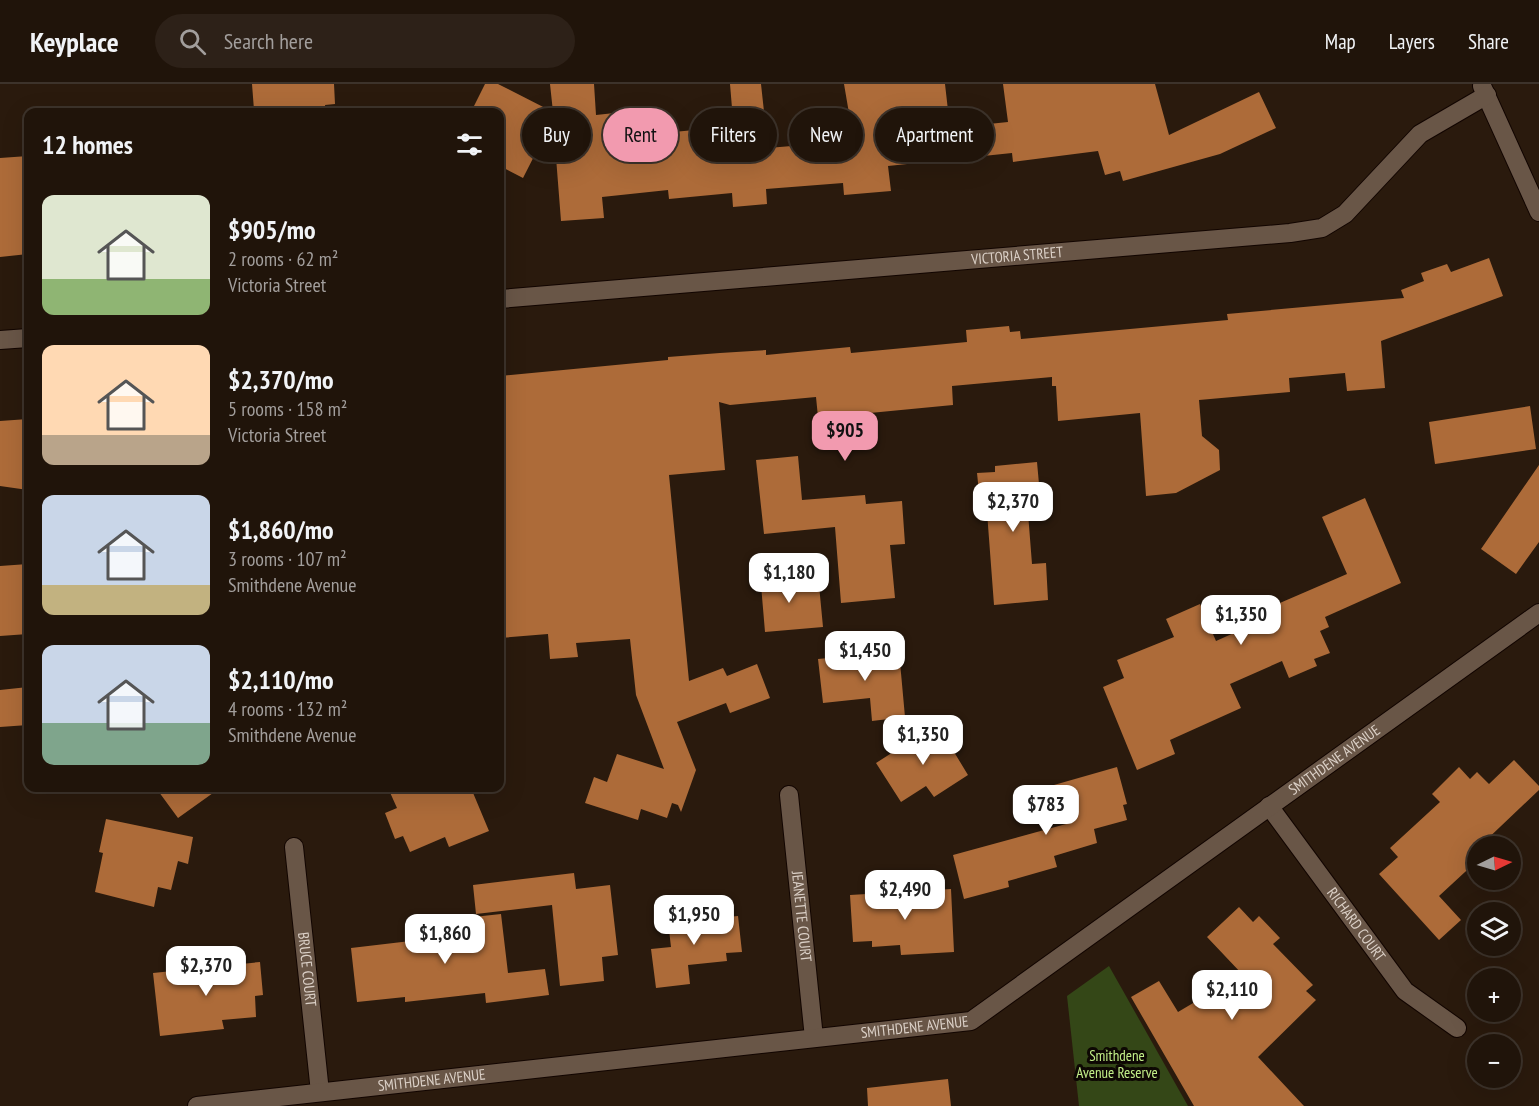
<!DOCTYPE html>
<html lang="en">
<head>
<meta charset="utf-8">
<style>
  body { margin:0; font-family:"PT Sans Narrow",sans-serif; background:#2d2118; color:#f1f3f6; height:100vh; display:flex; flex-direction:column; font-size:22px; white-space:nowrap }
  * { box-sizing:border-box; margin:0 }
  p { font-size:20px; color:#a29e9c }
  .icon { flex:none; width:33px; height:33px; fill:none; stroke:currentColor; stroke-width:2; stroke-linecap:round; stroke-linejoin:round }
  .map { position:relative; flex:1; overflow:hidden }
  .panel { position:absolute; left:24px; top:24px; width:480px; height:684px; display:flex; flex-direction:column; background:#20140a; border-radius:12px; box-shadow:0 6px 24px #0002,0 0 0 2px #3d332b }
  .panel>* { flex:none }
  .guide { position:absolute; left:522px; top:24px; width:570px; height:54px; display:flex; gap:12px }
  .needle { width:39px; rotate:85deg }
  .controls { position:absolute; left:1467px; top:752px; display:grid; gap:12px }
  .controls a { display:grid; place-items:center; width:54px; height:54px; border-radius:50%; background:#20140a; box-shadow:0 6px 24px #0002,0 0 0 2px #3d332b; font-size:30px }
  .price { position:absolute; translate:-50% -51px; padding:0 14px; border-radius:12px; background:#fff; color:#222; font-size:20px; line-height:39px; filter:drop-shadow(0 2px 3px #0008) }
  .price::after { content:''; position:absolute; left:50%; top:36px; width:18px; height:14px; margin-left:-9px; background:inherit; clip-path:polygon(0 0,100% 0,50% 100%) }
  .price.selected { background:#f29aaf; color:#111 }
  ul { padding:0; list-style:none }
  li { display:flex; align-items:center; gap:18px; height:150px; padding:0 18px }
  li span { display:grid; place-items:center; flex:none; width:168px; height:120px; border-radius:12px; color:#555 }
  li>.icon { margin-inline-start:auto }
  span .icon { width:72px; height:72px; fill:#fffc; stroke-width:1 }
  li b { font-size:26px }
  h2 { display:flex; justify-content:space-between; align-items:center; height:72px; padding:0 18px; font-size:26px }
  .pill { padding:0 21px; border-radius:27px; background:#20140a; box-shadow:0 6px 24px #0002,0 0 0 2px #3d332b; font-size:21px; line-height:54px }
  .pill.selected { background:#f29aaf; color:#111 }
  header { display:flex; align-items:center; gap:36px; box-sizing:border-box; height:84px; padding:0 30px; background:#20140a; border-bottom:2px solid #3d332b }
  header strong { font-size:28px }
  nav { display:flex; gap:33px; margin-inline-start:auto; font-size:21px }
  .search { width:420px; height:54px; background:#2d2118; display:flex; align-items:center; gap:15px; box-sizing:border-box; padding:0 21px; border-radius:33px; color:#a29e9c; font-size:22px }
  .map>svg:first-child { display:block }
</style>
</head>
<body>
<header>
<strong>Keyplace</strong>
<div class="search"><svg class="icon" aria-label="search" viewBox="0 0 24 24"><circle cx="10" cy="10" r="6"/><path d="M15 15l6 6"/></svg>Search here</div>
<nav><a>Map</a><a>Layers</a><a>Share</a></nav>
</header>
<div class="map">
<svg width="1539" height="1022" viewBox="0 0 1539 1022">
  <rect width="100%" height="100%" fill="#2a1a0d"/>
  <path fill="#344717" d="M 1109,882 L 1188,1022 L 1079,1022 L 1067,912 Z"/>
  <path fill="#ad6b39" d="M 252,0 L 334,0 L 335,20 L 325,21 L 326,28 L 291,28 L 285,24 L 254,26 Z
    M 485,0 L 498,0 L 553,28 L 550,0 L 594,0 L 596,31 L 661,24 L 663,49 L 726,43 L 726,36 L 733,36 L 730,0 L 761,0 L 768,64 L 839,58 L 838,42 L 851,41 L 844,0 L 945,0 L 950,44 L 1008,38 L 1003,0 L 1155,0 L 1169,51 L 1259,8 L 1276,44 L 1220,70 L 1123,97 L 1120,87 L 1105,91 L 1098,67 L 1013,78 L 1012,69 L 888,82 L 891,107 L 844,111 L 843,99 L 766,105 L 767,120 L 733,123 L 732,109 L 669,115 L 668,106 L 602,113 L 604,134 L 561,137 L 553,35 L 523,94 L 500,82 L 500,28 L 471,28 Z
    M 28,72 L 28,170 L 0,173 L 0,74 Z
    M 1489,174 L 1503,212 L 1381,257 L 1385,304 L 1347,307 L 1345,289 L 1289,294 L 1290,308 L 1199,316 L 1202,352 L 1219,366 L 1220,386 L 1176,409 L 1146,412 L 1140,329 L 1058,337 L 1056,302 L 1052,302 L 1052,293 L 952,302 L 953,321 L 849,331 L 853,359 L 821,363 L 816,313 L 730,321 L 719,318 L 725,386 L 669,391 L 689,597 L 723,584 L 727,592 L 757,580 L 770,614 L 730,629 L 726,619 L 677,638 L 696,686 L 681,728 L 678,721 L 672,719 L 667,734 L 641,725 L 638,736 L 585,719 L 594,693 L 607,698 L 617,670 L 664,685 L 636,611 L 630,555 L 576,559 L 578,573 L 550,575 L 548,550 L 500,554 L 500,292 L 668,276 L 668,273 L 720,269 L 766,266 L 766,271 L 850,263 L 851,269 L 967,258 L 966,246 L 1009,242 L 1010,248 L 1020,247 L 1021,255 L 1228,236 L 1227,230 L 1404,214 L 1401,206 L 1424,197 L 1421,189 L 1447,180 L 1451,188 Z
    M 1530,322 L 1536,365 L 1435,380 L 1429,338 Z
    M 28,335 L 28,406 L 0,402 L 0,337 Z
    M 798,372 L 802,416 L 865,411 L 866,420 L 902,417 L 905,460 L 890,461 L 895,514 L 841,519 L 835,443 L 764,450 L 756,376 Z
    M 1037,378 L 1041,422 L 1030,423 L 1031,429 L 1028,429 L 1032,480 L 1046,479 L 1048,516 L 994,521 L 987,428 L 981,428 L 977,389 L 995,388 L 995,382 Z
    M 1539,381 L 1539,458 L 1516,490 L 1481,465 Z
    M 1365,414 L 1401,499 L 1325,533 L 1329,543 L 1320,547 L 1330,569 L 1314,575 L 1317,582 L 1289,594 L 1282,577 L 1230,600 L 1241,624 L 1170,656 L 1175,670 L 1137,686 L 1103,603 L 1124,594 L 1117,576 L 1174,553 L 1166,535 L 1200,520 L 1216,557 L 1265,535 L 1261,527 L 1347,490 L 1322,433 Z
    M 28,480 L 28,550 L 0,552 L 0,482 Z
    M 787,486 L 789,503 L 819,501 L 823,543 L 765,548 L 760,489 Z
    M 899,567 L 905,633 L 872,637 L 870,614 L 823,619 L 818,575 Z
    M 28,603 L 28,641 L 0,643 L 0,606 Z
    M 937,640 L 968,691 L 934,713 L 926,702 L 901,718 L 876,679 Z
    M 1514,676 L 1539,702 L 1539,706 L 1480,762 L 1478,762 L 1478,776 L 1439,812 L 1461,836 L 1439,856 L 1379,790 L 1398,773 L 1390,764 L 1440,718 L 1432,710 L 1459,683 L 1470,695 L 1477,688 L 1489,700 Z
    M 1117,683 L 1127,720 L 1123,721 L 1127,736 L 1094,745 L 1097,759 L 1054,772 L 1057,783 L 1008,797 L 1009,803 L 964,815 L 953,771 L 1066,740 L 1054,701 Z
    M 156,704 L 220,704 L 178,734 Z
    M 388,704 L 471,704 L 489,747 L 449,763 L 445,753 L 410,768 L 403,752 L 395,755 L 385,729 L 397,724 Z
    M 106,735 L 193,753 L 188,780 L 178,777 L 171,806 L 158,803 L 154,823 L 95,808 L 103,769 L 99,768 Z
    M 574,789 L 576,805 L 610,801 L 618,871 L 602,873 L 604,897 L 560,902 L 552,821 L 476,830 L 473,801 Z
    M 951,805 L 954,868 L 901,871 L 900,861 L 872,863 L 872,857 L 853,858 L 850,811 Z
    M 1239,823 L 1253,838 L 1259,832 L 1280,854 L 1273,860 L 1313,901 L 1306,907 L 1316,916 L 1258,973 L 1304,1022 L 1194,1022 L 1131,913 L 1159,897 L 1178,928 L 1242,890 L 1207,853 Z
    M 696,826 L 696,836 L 738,832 L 742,868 L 726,869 L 727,877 L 688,881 L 690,900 L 656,904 L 651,865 L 671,863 L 667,829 Z
    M 501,830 L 508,889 L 545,885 L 549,911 L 486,919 L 485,909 L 405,918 L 405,913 L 357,918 L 351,864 L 419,856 L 418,839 Z
    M 260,878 L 263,911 L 255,912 L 256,933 L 222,936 L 224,945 L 160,952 L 153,889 Z
    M 948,995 L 951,1022 L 868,1022 L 867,1004 Z"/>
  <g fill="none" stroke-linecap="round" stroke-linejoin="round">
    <g stroke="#120500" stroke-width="20">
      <g id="street">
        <path d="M 1482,2 L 1539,128"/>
        <path id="s1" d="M 500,215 L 1290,149 L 1322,144 L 1345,130 L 1420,50 L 1487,11"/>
        <path d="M 0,256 L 28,254"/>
        <path id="s2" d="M 789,711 L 814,954"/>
        <path id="s3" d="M 1269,722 L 1405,907 L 1457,944"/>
        <path id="s4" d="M 294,763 L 320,1008"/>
        <path id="s5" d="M 197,1022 L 971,937 L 1539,529"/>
      </g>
    </g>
    <use href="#street" stroke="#695647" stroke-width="18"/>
  </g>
  <g text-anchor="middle" stroke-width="6" stroke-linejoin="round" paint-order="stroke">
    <g font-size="15" fill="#dbd0c7" stroke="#0d0703">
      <text dy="5" stroke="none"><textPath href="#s1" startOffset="519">VICTORIA STREET</textPath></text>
      <text dy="5" stroke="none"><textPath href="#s5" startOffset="1226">SMITHDENE AVENUE</textPath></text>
      <text dy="5" stroke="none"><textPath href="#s2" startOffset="122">JEANETTE COURT</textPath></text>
      <text dy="5" stroke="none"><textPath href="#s3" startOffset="147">RICHARD COURT</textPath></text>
      <text dy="5" stroke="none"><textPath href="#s4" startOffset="123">BRUCE COURT</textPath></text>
      <text dy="5" stroke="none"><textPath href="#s5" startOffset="722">SMITHDENE AVENUE</textPath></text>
      <text dy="5" stroke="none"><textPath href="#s5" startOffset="236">SMITHDENE AVENUE</textPath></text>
    </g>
    <g font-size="15" fill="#c2ee88" stroke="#0d0703">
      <text x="1117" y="977">Smithdene<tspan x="1117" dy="17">Avenue Reserve</tspan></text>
    </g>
  </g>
</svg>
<div class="controls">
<a><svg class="needle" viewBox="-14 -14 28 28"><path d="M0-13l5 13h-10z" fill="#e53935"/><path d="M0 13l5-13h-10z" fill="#a29e9c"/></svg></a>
<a><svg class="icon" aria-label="layers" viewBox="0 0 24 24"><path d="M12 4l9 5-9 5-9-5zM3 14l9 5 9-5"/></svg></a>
<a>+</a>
<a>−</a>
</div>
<b class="price selected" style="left:845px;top:378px">$905</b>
<b class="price" style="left:1013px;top:449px">$2,370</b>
<b class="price" style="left:789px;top:520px">$1,180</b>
<b class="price" style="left:1241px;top:562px">$1,350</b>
<b class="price" style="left:865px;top:598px">$1,450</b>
<b class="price" style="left:923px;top:682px">$1,350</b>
<b class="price" style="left:1046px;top:752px">$783</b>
<b class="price" style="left:905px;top:837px">$2,490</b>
<b class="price" style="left:694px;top:862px">$1,950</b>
<b class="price" style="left:445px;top:881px">$1,860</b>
<b class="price" style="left:206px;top:913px">$2,370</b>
<b class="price" style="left:1232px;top:937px">$2,110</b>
<div class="guide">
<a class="pill">Buy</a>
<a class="pill selected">Rent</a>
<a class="pill">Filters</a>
<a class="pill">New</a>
<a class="pill">Apartment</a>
</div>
<section class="panel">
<h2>12 homes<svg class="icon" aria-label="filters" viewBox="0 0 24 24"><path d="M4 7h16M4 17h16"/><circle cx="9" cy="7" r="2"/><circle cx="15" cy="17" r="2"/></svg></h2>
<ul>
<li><span style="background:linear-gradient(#dfe7d0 70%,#8fb573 0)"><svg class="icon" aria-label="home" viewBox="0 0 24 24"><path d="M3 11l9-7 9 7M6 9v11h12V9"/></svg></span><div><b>$905/mo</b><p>2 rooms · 62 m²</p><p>Victoria Street</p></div></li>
<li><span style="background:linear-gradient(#ffd9b3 75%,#b9a48a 0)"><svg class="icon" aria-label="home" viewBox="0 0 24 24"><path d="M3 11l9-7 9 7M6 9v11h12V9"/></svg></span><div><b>$2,370/mo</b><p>5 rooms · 158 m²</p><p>Victoria Street</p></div></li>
<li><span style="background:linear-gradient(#c9d6e8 75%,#c2b280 0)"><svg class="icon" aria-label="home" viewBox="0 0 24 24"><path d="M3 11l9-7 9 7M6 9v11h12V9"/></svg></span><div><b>$1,860/mo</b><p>3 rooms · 107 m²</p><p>Smithdene Avenue</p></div></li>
<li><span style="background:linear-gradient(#c9d6e8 65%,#7fa58c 0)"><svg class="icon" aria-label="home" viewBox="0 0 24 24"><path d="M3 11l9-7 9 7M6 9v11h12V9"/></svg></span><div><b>$2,110/mo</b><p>4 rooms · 132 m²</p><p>Smithdene Avenue</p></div></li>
</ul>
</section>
</div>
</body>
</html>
